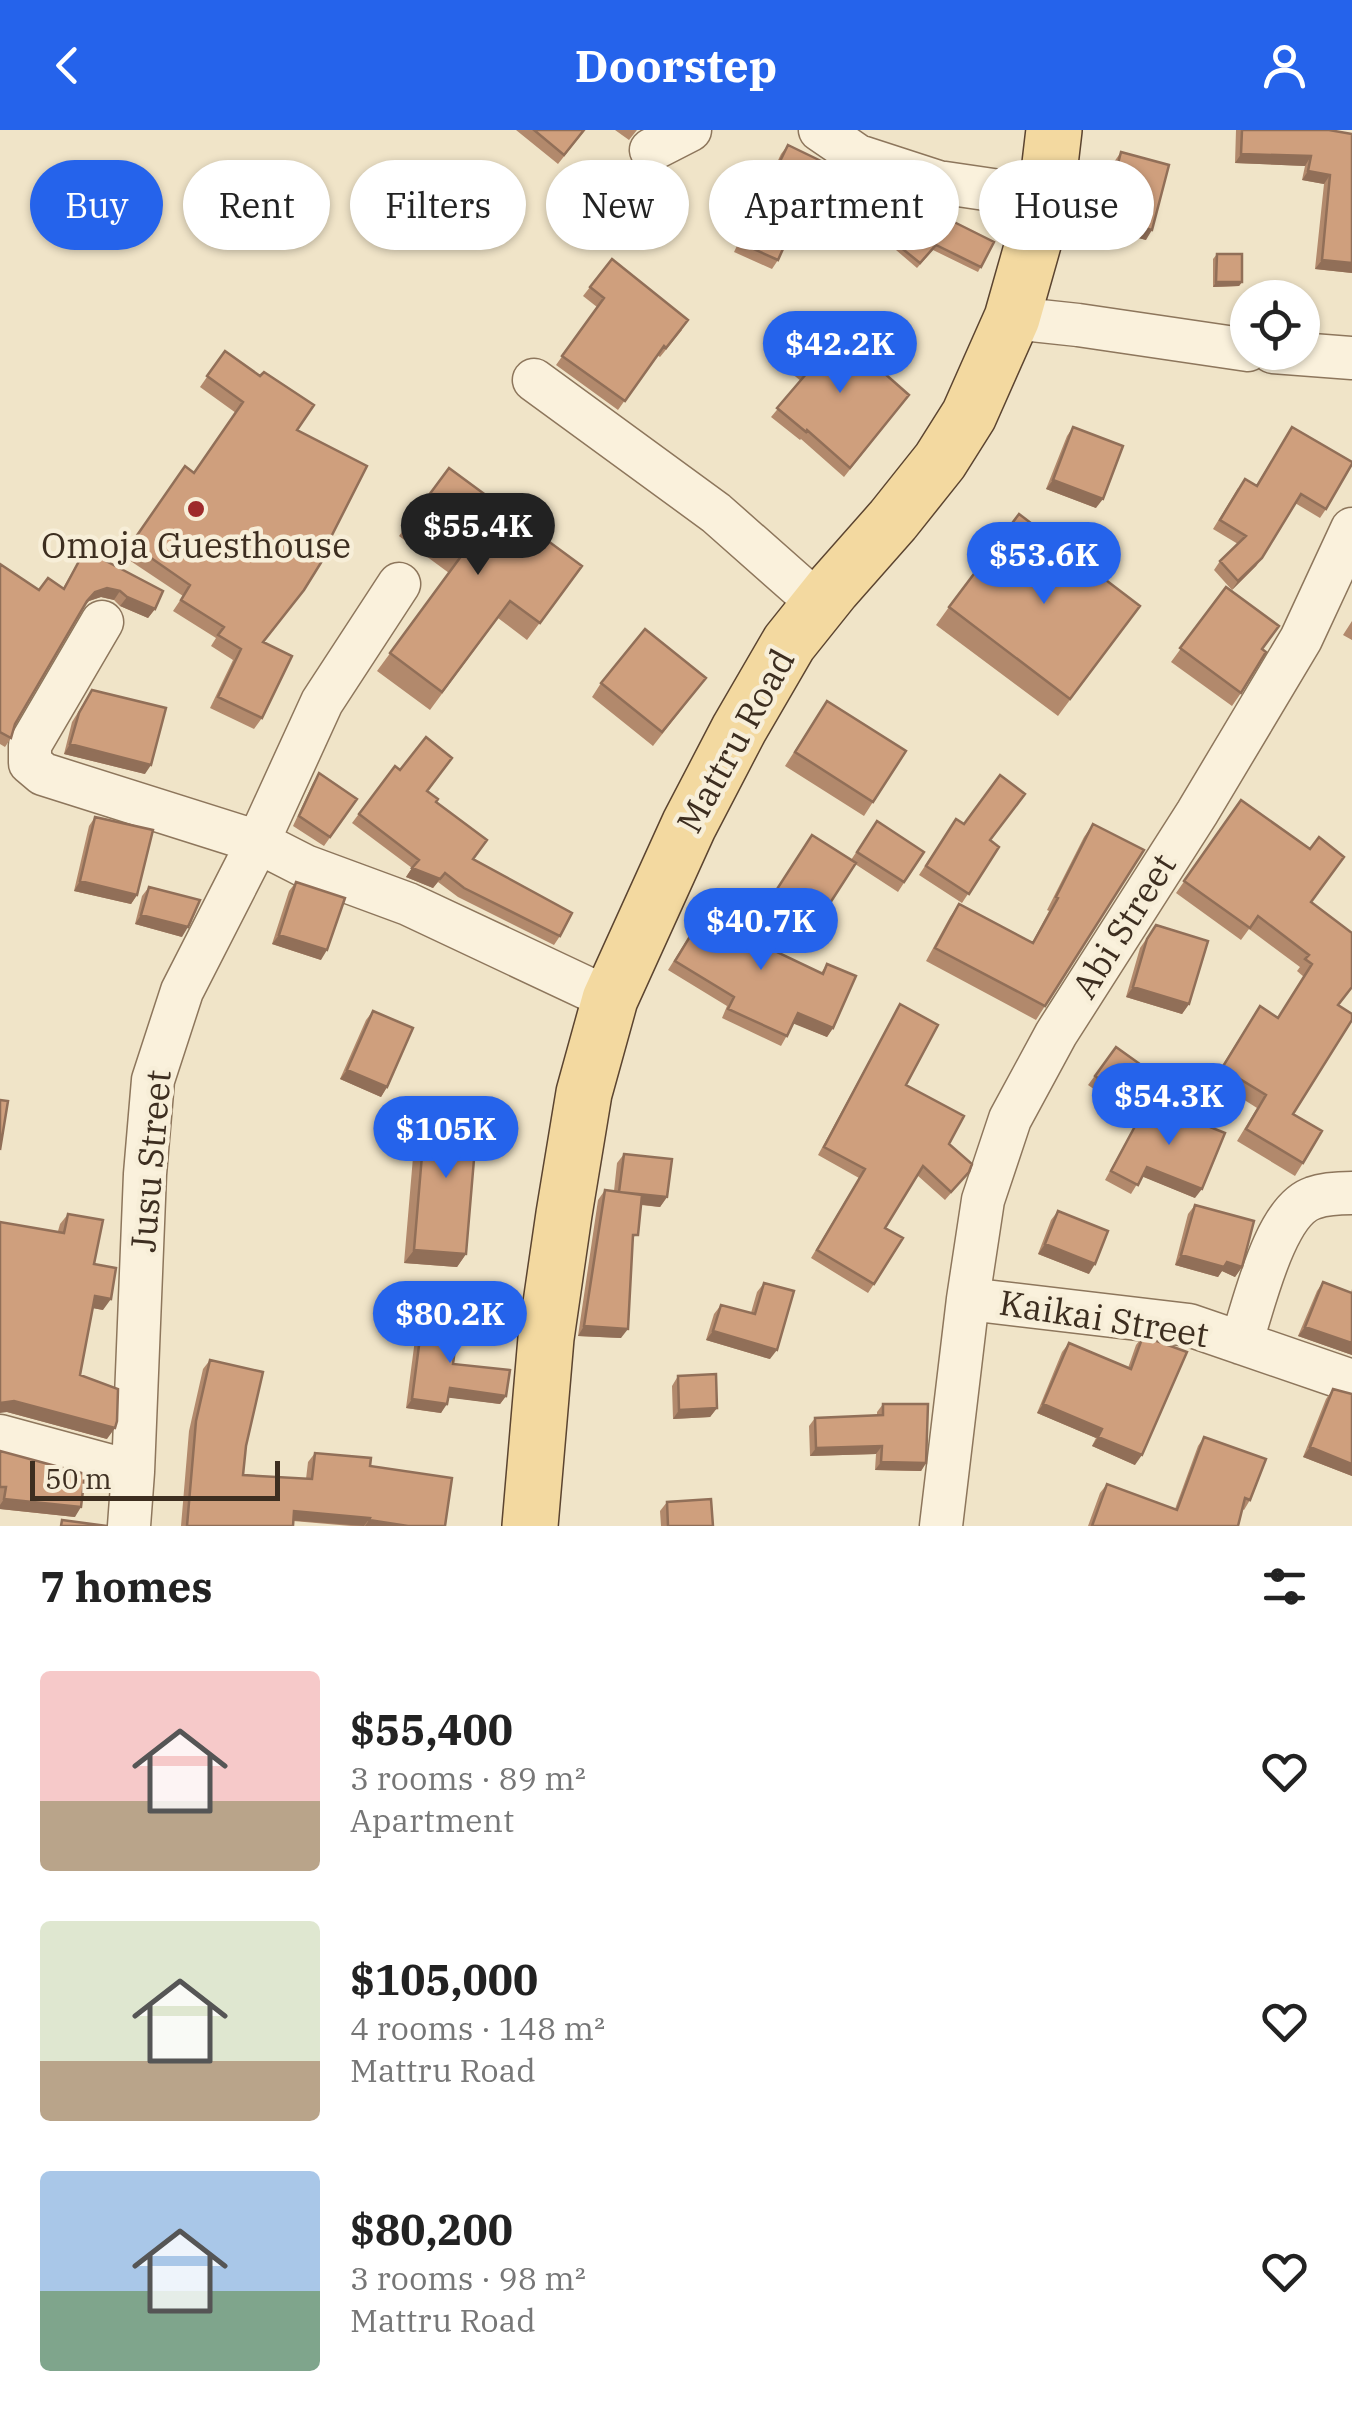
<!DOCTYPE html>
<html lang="en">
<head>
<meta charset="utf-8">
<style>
  body { margin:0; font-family:"IBM Plex Serif",serif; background:#f2f2f2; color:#222; height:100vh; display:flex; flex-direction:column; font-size:38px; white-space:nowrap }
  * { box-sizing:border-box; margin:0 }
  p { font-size:32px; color:#767676 }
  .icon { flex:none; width:55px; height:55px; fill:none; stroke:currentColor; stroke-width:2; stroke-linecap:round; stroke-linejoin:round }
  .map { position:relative; height:1396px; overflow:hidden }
  .side { display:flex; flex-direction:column; background:#fff; flex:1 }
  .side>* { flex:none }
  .banner { position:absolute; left:30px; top:30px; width:1292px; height:90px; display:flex; gap:20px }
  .fabs { position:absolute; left:1230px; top:150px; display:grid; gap:20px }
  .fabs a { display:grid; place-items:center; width:90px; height:90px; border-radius:50%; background:#fff; box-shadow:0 2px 8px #0004; font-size:50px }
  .scale { position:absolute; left:30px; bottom:25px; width:250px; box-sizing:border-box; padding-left:10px; border:5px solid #3d2e20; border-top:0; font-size:28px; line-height:35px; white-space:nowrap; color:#3d2e20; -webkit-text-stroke:8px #f7eed8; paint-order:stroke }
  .price { position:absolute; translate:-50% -85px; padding:0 22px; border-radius:35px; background:#2563eb; color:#fff; font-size:32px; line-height:65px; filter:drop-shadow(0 2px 5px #0008) }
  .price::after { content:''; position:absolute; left:50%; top:60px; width:30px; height:22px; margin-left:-15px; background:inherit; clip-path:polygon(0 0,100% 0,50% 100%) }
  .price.selected { background:#222; color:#fff }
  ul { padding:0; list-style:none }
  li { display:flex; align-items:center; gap:30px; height:250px; padding:0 40px }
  li span { display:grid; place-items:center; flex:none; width:280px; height:200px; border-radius:10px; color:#555 }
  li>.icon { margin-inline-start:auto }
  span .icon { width:120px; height:120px; fill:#fffc; stroke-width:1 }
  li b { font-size:42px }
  h2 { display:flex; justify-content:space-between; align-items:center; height:120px; padding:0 40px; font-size:42px }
  .chip { padding:0 35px; border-radius:45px; background:#fff; box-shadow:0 2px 8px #0004; font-size:35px; line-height:90px }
  .chip.selected { background:#2563eb; color:#fff }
  header { display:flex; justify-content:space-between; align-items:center; height:130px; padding:0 40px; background:#2563eb; color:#fff; font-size:45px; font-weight:700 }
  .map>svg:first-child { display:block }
</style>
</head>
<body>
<header><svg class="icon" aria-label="back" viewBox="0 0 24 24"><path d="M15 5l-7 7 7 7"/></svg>Doorstep<svg class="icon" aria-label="person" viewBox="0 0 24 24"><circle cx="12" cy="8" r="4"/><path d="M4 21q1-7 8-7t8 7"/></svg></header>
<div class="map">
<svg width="1352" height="1396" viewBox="0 0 1352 1396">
  <rect width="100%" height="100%" fill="#f0e4c8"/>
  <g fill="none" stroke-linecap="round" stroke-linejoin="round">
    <g stroke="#8d765c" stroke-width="45">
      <path id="minor" d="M 820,0 L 858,26 L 938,52 L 1046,68
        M 651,20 L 690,0
        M 1012,188 L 1078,195 L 1248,220
        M 1273,222 L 1352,228
        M 534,250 L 716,383 L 819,474
        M 102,492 L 30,615 L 30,633 L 43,644 L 258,712 L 322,572 L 399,454
        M 968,1169 L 1189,1195 L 1352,1251
        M 1241,1213 C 1254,1176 1274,1081 1313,1068 C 1324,1064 1340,1063 1352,1063
        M 0,1306 L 133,1342
        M 129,1396 L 133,1342 L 145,1044 L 153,950 L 182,861 L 258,712 L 305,736 L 408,774 L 610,869
        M 941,1396 L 968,1169 L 983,1070 L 1010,989 L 1056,904 L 1197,683 L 1301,509 L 1352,399"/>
    </g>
    <g stroke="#5b4430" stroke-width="58">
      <path id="major" d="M 530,1396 L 546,1208 L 564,1084 L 584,963 L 610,869 L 689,695 L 739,599 L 789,513 L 833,458 L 893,390 L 940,331 L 969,285 L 1012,188 L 1046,68 L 1054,0"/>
    </g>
    <use href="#minor" stroke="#faf1dc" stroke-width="42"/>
    <use href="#major" stroke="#f3d9a0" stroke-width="55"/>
  </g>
  <path fill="#b2896c" d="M 516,0 L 585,0 L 558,34 Z
    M 615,0 L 637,0 L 629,10 Z
    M 1236,0 L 1329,0 L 1352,143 L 1315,139 L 1324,54 L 1302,50 L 1305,36 L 1235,33 Z
    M 788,15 L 798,78 L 778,130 L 772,139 L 734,122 L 781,24 Z
    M 1121,22 L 1146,110 L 1097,97 L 1114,32 Z
    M 994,112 L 978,142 L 933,120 L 917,138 L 896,120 L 899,116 Z
    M 1217,124 L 1242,152 L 1239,156 L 1213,157 L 1213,129 Z
    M 590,157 L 682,200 L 660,227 L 657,225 L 618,280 L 556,235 L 597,177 L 583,166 Z
    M 225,221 L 297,300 L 304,460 L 263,512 L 262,588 L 254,599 L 210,578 L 233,530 L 211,516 L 216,508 L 173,481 L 183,466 L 123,426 L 185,336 L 194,343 L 236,283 L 200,257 Z
    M 787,227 L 863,232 L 909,265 L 844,347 L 801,309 L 800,310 L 771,287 L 801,251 L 781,235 Z
    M 1073,297 L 1096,378 L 1046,359 L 1067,306 Z
    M 1292,297 L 1326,379 L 1320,388 L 1295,373 L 1256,436 L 1232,460 L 1214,440 L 1220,431 L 1238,414 L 1213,399 L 1238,358 L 1256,356 Z
    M 449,338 L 582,436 L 527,510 L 498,488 L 430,580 L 377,541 L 449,443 L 399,406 Z
    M 85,420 L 155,479 L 148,488 L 120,476 L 114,470 L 101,467 L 89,471 L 83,477 L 15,594 L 11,608 L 5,617 L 0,614 L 0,434 L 39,460 L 63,458 Z
    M 1226,457 L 1262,519 L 1241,563 L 1232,576 L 1171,532 Z
    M 1140,476 L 1058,586 L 936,495 L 949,477 Z
    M 1352,491 L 1352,510 L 1343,505 Z
    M 706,548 L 653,616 L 592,567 L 601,553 Z
    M 92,560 L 145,644 L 64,624 L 72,592 Z
    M 827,571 L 873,672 L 864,686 L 785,636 Z
    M 395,636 L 428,661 L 474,729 L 560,806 L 554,815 L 458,767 L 438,752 L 433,758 L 406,747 L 412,738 L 352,693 Z
    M 319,643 L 357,669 L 324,716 L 293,696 L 313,653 Z
    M 1241,670 L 1311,772 L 1338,876 L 1293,984 L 1303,1033 L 1295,1046 L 1237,1011 L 1257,978 L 1213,950 L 1260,876 L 1278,888 L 1304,847 L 1297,841 L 1300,837 L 1249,799 L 1241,810 L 1176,763 Z
    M 95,687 L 137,765 L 131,774 L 74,761 L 89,696 Z
    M 956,689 L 999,717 L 962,773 L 919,745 Z
    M 877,691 L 924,722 L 898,762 L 855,734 L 815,796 L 771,768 L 812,705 L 851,730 Z
    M 1093,694 L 1045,876 L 1036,890 L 926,831 L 950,787 L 959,774 L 1032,813 L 1049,781 L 1047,780 L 1084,707 Z
    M 296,752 L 321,830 L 272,814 L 289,761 Z
    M 149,757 L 182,807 L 135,794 L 142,766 Z
    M 708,776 L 752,810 L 821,843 L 827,834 L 833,898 L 827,907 L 794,893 L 781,916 L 722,888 L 727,876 L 668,840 Z
    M 1156,795 L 1189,874 L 1182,884 L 1126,867 L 1140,818 Z
    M 900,874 L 906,955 L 969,1042 L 945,1070 L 917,1045 L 885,1098 L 874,1154 L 868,1163 L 811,1128 L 859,1048 L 818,1025 Z
    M 373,881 L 387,957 L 381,967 L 340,949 L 366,890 Z
    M 1116,917 L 1158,947 L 1131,985 L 1088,955 Z
    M 1148,972 L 1195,1068 L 1142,1046 L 1131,1064 L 1105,1050 Z
    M 426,978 L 466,1124 L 457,1137 L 404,1133 L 416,992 Z
    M 624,1024 L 667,1067 L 660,1077 L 641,1075 L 633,1112 L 621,1208 L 578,1206 L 598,1070 L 605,1060 L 614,1061 L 617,1033 Z
    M 1195,1075 L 1242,1137 L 1235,1147 L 1222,1141 L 1218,1147 L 1175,1135 L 1188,1084 Z
    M 1058,1081 L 1089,1144 L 1038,1124 L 1051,1090 Z
    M 68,1084 L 94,1134 L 103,1180 L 93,1178 L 80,1245 L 107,1309 L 7,1282 L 60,1094 Z
    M 1323,1152 L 1351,1163 L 1352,1159 L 1352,1225 L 1298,1206 L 1317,1161 Z
    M 764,1153 L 770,1229 L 706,1210 L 714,1184 L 721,1175 L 751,1183 L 757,1162 Z
    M 423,1185 L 453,1234 L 506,1266 L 500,1274 L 448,1267 L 441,1283 L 406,1278 L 417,1194 Z
    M 1143,1206 L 1135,1335 L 1092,1316 L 1096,1308 L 1037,1283 L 1062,1222 L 1069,1213 L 1128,1238 L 1136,1215 Z
    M 210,1230 L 246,1316 L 243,1345 L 306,1349 L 308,1332 L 315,1323 L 370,1336 L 445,1396 L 351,1396 L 293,1391 L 293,1396 L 181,1396 L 189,1301 L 203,1239 Z
    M 678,1246 L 717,1278 L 710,1287 L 673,1289 L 672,1256 Z
    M 1333,1259 L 1352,1264 L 1352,1346 L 1303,1327 L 1326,1269 Z
    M 883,1274 L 926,1333 L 921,1341 L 875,1340 L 876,1324 L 810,1326 L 809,1296 L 815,1288 L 877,1286 L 877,1282 Z
    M 1204,1307 L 1250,1370 L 1244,1380 L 1242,1379 L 1238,1396 L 1088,1396 L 1100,1363 L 1107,1354 L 1175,1379 L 1198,1316 Z
    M 0,1321 L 75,1387 L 0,1379 Z
    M 667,1372 L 713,1396 L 661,1396 L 660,1381 Z"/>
  <path fill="#916f58" d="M 1241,24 L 1311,26 L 1305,36 L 1235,33 Z
    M 1308,41 L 1330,45 L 1324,54 L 1302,50 Z
    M 1104,88 L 1152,100 L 1146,110 L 1097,97 Z
    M 1322,130 L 1352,133 L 1352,143 L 1315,139 Z
    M 1216,152 L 1242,152 L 1239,156 L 1213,157 Z
    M 1053,350 L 1103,369 L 1096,378 L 1046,359 Z
    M 1262,428 L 1256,436 L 1232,460 L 1238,451 Z
    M 107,458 L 120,461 L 114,470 L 101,467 L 89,471 L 80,479 L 95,462 Z
    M 127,467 L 155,479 L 148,488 L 120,476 Z
    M 70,614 L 151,635 L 145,644 L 64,624 Z
    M 412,738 L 440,749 L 433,758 L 406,747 Z
    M 80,751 L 137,765 L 131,774 L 74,761 Z
    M 141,785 L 188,797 L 182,807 L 135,794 Z
    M 279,805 L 327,820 L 321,830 L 272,814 Z
    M 1133,857 L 1189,874 L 1182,884 L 1126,867 Z
    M 798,883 L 833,898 L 827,907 L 792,893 Z
    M 347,940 L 387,957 L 381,967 L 340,949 Z
    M 1147,1037 L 1202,1059 L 1195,1068 L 1141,1046 Z
    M 619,1062 L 667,1067 L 660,1077 L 613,1071 Z
    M 1045,1114 L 1095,1134 L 1089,1144 L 1038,1124 Z
    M 414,1120 L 466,1124 L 457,1137 L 404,1133 Z
    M 1181,1125 L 1227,1132 L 1242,1137 L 1235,1147 L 1222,1141 L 1218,1147 L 1175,1135 Z
    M 95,1166 L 111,1169 L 103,1180 L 87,1177 Z
    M 584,1196 L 628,1199 L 621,1208 L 578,1206 Z
    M 1305,1197 L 1352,1213 L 1352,1225 L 1298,1206 Z
    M 713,1201 L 777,1220 L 770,1229 L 706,1210 Z
    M 450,1258 L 506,1266 L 500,1274 L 443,1267 Z
    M 412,1269 L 447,1274 L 441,1283 L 406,1278 Z
    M 14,1271 L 115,1298 L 107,1309 L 7,1282 L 0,1283 L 0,1273 Z
    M 1043,1274 L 1102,1299 L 1096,1308 L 1037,1283 Z
    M 717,1278 L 710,1287 L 673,1289 L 679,1280 Z
    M 1098,1307 L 1142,1325 L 1135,1335 L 1092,1316 Z
    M 882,1316 L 876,1324 L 810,1326 L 816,1318 Z
    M 1310,1317 L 1352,1334 L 1352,1346 L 1303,1327 Z
    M 881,1332 L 926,1333 L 921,1341 L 875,1340 Z
    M 4,1369 L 81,1377 L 75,1387 L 0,1379 L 0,1375 Z
    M 294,1381 L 370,1388 L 364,1396 L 287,1390 Z
    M 369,1390 L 408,1396 L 365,1396 Z"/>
  <path fill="#cf9f7d" stroke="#916f58" stroke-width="2.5" d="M 534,0 L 584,0 L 564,25 Z
    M 1242,0 L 1329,0 L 1352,4 L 1352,133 L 1322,130 L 1330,45 L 1308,41 L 1311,26 L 1241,24 Z
    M 788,15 L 821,31 L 798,78 L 801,79 L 778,130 L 740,113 Z
    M 1121,22 L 1169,35 L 1152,100 L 1104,88 Z
    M 930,80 L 994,112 L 981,137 L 936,115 L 920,133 L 899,116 Z
    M 1217,124 L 1242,124 L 1242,152 L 1216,152 Z
    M 612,129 L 688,190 L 666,218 L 664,216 L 625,271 L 562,226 L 604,168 L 590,157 Z
    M 814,193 L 863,232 L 867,228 L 909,265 L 850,338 L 807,300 L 806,302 L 777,278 L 807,243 L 787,227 Z
    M 225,221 L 260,246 L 264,242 L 314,275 L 297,300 L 367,336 L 328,413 L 332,415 L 304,460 L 263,512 L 292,526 L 262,588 L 218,567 L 241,519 L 218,505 L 224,497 L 181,470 L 190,455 L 131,414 L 185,336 L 194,343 L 243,272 L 207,246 Z
    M 1073,297 L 1123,316 L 1103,369 L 1053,350 Z
    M 1292,297 L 1352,332 L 1352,334 L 1326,379 L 1301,364 L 1262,428 L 1238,451 L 1220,431 L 1246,406 L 1220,390 L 1245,349 L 1257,356 Z
    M 449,338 L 582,436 L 540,493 L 510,471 L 442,562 L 390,523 L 462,425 L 412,388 Z
    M 1019,384 L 1140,476 L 1070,569 L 949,477 Z
    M 85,420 L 163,461 L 155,479 L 127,467 L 120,461 L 107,458 L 95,462 L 87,471 L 15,594 L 11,608 L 0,602 L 0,434 L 39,460 L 48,448 L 64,459 Z
    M 1226,457 L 1279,496 L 1262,519 L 1266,522 L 1241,563 L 1180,518 Z
    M 645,499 L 706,548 L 662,602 L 601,553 Z
    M 92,560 L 166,578 L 151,635 L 70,614 L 79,583 Z
    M 827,571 L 906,621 L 873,672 L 795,622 Z
    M 426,607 L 452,628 L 427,661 L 438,669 L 436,672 L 487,710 L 473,729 L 572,783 L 560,806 L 464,758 L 445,743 L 440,749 L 412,738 L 419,730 L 359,684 L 395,636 L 400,640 Z
    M 319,643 L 357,669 L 330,707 L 299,686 Z
    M 1000,645 L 1025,664 L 990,710 L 999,717 L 969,764 L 926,736 L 956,689 L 964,694 Z
    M 1241,670 L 1310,719 L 1319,707 L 1344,727 L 1311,772 L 1352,803 L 1352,857 L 1338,875 L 1352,884 L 1352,890 L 1293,984 L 1322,1001 L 1303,1033 L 1246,999 L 1266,965 L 1222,938 L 1260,876 L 1278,888 L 1312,834 L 1305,829 L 1309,825 L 1258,786 L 1250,798 L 1184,751 Z
    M 95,687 L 153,700 L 137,765 L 80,751 Z
    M 877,691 L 924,722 L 904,752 L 857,722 Z
    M 1093,694 L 1144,720 L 1045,876 L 935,818 L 959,774 L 1033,813 L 1058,768 L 1056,767 Z
    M 812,705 L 856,733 L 821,787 L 777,759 Z
    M 296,752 L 345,768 L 327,820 L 279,805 Z
    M 149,757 L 200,770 L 188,797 L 141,785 Z
    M 714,767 L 761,795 L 752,810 L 823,844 L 827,834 L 856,846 L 833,898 L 798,883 L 787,906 L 728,879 L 734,867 L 675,831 Z
    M 1156,795 L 1208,811 L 1189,874 L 1133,857 L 1147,809 Z
    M 900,874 L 938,895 L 906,955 L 964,986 L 949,1014 L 972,1034 L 969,1042 L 951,1062 L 923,1036 L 885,1098 L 903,1108 L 874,1154 L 817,1120 L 865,1039 L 824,1017 Z
    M 373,881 L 413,898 L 387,957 L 347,940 Z
    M 1116,917 L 1158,947 L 1137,976 L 1095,946 Z
    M 0,970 L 8,971 L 0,1020 Z
    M 1148,972 L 1225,1003 L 1202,1059 L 1147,1037 L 1138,1055 L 1111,1041 Z
    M 426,978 L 478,982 L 466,1124 L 414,1120 Z
    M 624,1024 L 672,1029 L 667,1067 L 619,1062 Z
    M 605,1060 L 642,1065 L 638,1105 L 633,1105 L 628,1199 L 584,1196 Z
    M 1195,1075 L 1254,1091 L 1242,1137 L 1227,1132 L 1224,1137 L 1181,1125 Z
    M 1058,1081 L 1108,1101 L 1095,1134 L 1045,1114 Z
    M 68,1084 L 103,1090 L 94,1134 L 116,1138 L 111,1169 L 95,1166 L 80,1245 L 118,1259 L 117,1291 L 115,1298 L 14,1271 L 0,1273 L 0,1092 L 64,1103 Z
    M 1323,1152 L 1352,1163 L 1352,1213 L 1305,1197 Z
    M 764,1153 L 794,1161 L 777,1220 L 713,1201 L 721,1175 L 755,1184 Z
    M 423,1185 L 459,1189 L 453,1234 L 510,1240 L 506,1266 L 450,1258 L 447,1274 L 412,1269 Z
    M 1143,1206 L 1187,1222 L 1142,1325 L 1098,1307 L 1102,1299 L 1043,1274 L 1069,1213 L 1131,1239 Z
    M 210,1230 L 263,1242 L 246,1316 L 243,1345 L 312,1349 L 315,1323 L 371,1328 L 370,1336 L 452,1348 L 445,1396 L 408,1396 L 369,1390 L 370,1388 L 294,1381 L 293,1396 L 187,1396 L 196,1291 Z
    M 716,1244 L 717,1278 L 679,1280 L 678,1246 Z
    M 1333,1259 L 1352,1264 L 1352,1334 L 1310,1317 Z
    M 883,1274 L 928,1274 L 926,1333 L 881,1332 L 882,1316 L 816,1318 L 815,1288 L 883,1285 Z
    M 1204,1307 L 1266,1329 L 1250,1370 L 1245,1368 L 1238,1396 L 1092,1396 L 1107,1354 L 1177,1380 Z
    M 0,1321 L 85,1344 L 81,1377 L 4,1369 L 6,1357 L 0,1357 Z
    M 711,1369 L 713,1396 L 668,1396 L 667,1372 Z
    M 62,1390 L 107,1396 L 61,1396 Z"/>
  <circle fill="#9e2a2b" stroke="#f7eed8" stroke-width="4" cx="196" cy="379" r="10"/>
  <g text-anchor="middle" stroke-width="9" stroke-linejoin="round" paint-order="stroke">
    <g font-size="35" fill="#3d2e20" stroke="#f7eed8">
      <text x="196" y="428">Omoja Guesthouse</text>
    </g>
    <g font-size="35" fill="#3d2e20" stroke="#f7eed8">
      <text transform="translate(736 611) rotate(-61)" y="12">Mattru Road</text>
      <text transform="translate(1124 796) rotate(-58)" y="12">Abi Street</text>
      <text transform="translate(151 1031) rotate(-85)" y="12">Jusu Street</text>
      <text transform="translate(1104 1189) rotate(9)" y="12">Kaikai Street</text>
    </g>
  </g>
</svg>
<div class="fabs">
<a><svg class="icon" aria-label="locate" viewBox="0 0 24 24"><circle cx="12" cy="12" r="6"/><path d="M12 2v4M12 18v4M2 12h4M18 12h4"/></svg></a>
</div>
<div class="scale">50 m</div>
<b class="price" style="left:840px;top:266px">$42.2K</b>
<b class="price selected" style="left:478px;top:448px">$55.4K</b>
<b class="price" style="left:1044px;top:477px">$53.6K</b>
<b class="price" style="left:761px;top:843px">$40.7K</b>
<b class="price" style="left:1169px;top:1018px">$54.3K</b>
<b class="price" style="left:446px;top:1051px">$105K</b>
<b class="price" style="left:450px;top:1236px">$80.2K</b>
<div class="banner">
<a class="chip selected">Buy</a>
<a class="chip">Rent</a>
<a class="chip">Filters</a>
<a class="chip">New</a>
<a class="chip">Apartment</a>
<a class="chip">House</a>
</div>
</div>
<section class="side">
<h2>7 homes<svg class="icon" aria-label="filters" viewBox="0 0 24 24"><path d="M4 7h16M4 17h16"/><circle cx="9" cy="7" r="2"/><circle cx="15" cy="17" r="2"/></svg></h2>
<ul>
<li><span style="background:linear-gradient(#f6c9c9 65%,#b9a48a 0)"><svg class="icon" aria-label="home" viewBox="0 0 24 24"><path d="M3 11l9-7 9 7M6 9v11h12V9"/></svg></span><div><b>$55,400</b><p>3 rooms · 89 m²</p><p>Apartment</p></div><svg class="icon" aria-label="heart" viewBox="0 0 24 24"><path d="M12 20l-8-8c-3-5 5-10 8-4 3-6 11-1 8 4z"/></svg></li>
<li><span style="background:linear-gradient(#dfe7d0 70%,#b9a48a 0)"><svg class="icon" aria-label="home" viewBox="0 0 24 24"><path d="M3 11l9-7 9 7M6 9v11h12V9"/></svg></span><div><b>$105,000</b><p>4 rooms · 148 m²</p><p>Mattru Road</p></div><svg class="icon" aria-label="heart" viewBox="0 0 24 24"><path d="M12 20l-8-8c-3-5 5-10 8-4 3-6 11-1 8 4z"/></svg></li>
<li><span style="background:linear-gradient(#a9c7e8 60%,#7fa58c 0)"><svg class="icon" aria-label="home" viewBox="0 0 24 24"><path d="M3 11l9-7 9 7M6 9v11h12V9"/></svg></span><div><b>$80,200</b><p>3 rooms · 98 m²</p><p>Mattru Road</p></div><svg class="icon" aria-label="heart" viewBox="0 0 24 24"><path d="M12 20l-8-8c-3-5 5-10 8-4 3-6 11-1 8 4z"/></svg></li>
</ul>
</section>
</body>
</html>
